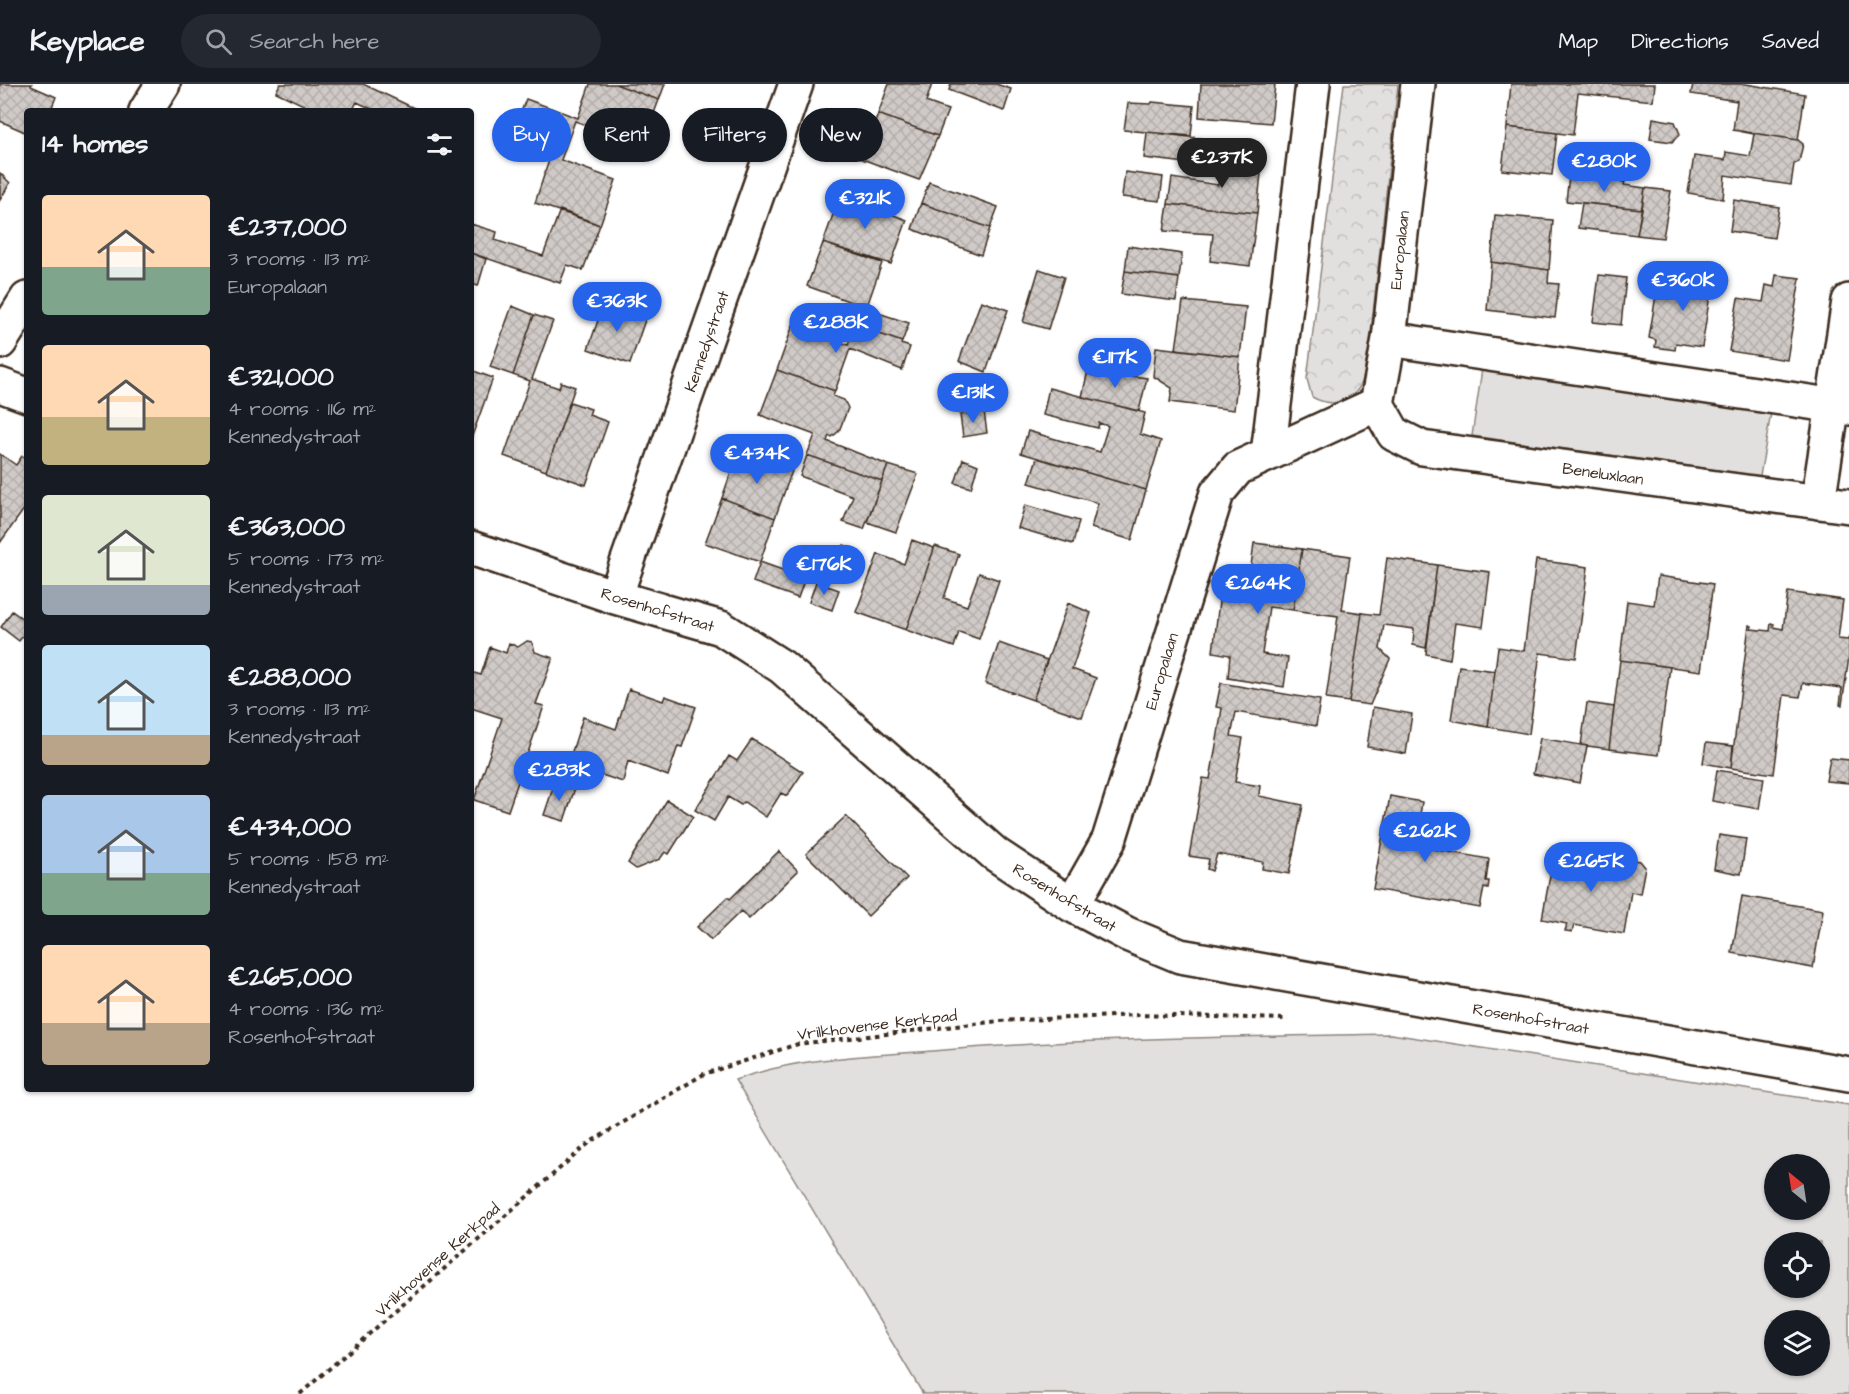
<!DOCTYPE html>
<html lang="en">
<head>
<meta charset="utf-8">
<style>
  body { margin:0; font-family:"Architects Daughter",sans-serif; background:#242831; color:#f1f3f6; height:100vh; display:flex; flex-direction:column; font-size:22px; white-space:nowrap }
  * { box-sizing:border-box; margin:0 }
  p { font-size:20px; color:#9ea1a6 }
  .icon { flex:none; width:33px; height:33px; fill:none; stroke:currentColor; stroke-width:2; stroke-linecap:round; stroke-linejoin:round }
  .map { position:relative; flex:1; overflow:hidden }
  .details { position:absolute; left:24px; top:24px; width:450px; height:984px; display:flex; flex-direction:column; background:#171b24; border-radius:6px; box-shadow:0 2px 4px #0004 }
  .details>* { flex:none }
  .banner { position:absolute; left:492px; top:24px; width:570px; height:54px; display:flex; gap:12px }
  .needle { width:39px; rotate:330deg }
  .tools { position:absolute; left:1764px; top:1070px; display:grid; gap:12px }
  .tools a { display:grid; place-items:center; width:66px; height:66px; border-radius:50%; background:#171b24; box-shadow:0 2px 4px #0004; font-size:30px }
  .price { position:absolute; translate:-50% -51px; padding:0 14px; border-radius:21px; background:#2563eb; color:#fff; font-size:20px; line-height:39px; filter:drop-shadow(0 2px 3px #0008) }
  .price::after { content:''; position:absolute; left:50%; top:36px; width:18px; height:14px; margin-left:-9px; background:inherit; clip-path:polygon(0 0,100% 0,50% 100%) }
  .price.current { background:#222; color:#fff }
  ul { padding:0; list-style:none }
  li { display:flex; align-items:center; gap:18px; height:150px; padding:0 18px }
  li span { display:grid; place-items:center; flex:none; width:168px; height:120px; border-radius:6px; color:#555 }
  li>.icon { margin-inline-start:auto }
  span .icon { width:72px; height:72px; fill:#fffc; stroke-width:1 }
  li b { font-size:26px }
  h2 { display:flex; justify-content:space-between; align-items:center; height:72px; padding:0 18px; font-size:26px }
  .pill { padding:0 21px; border-radius:27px; background:#171b24; box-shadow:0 2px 4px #0004; font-size:21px; line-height:54px }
  .pill.current { background:#2563eb; color:#fff }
  header { display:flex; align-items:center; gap:36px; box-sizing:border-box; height:84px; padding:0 30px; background:#171b24; border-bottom:2px solid #363941 }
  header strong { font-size:28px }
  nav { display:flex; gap:33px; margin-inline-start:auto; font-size:21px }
  .search { width:420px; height:54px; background:#242831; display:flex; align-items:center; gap:15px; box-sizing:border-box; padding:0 21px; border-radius:33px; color:#9ea1a6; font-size:22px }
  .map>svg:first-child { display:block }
</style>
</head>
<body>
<header>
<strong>Keyplace</strong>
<div class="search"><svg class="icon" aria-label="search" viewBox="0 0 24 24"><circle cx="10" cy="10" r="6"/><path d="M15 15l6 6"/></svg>Search here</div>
<nav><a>Map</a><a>Directions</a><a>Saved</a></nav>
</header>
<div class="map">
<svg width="1849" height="1310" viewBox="0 0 1849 1310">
  <defs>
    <pattern id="park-crowns" width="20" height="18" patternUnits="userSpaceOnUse" patternTransform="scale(1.5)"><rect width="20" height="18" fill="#e2e0de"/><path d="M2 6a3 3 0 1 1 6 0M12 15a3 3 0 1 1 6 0" fill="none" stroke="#c3c0be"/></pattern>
    <pattern id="building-cross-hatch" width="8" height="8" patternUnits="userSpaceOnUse" patternTransform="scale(1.5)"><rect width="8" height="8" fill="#cfcac7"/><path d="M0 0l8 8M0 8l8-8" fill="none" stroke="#b3aeaa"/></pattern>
  </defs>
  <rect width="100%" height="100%" fill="#fff"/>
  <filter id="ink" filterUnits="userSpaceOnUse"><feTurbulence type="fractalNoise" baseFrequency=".0167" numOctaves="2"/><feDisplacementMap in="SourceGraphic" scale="12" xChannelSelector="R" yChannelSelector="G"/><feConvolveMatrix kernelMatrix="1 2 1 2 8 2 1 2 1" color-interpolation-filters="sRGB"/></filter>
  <g filter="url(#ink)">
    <path fill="#e2e0de" stroke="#8e857e" stroke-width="1.5" fill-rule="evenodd" d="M 1482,285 L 1771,329 L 1760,392 L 1472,352 Z
      M 1391,950 L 1849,1021 L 1849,1310 L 923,1310 L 735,996 C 797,973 867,972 932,967 C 1085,954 1238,953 1391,950 ZM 1774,1080 L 1820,1080 L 1820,1125 L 1774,1125 ZM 1774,1158 L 1820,1158 L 1820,1203 L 1774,1203 ZM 1774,1236 L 1820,1236 L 1820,1281 L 1774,1281 Z"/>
    <path fill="url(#park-crowns)" stroke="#8e857e" stroke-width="1.5" d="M 1344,0 L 1398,0 L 1368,276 C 1365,284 1364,297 1359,304 C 1348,321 1328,322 1312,313 L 1307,295 Z"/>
    <path fill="url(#building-cross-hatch)" stroke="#3b2a1e" stroke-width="1.5" d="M 0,0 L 32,0 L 31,2 L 56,13 L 52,23 L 58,25 L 27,27 L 27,49 L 0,37 Z
      M 280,0 L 363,0 L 416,25 L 376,27 L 357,18 L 352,27 L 316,27 L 276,8 Z
      M 590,0 L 615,0 L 659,16 L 642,61 L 575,37 L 568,56 L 517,38 L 526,15 L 578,34 Z
      M 615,0 L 665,0 L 659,16 Z
      M 889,0 L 932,0 L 926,18 L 948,26 L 938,52 L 878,30 Z
      M 951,0 L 996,0 L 1011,5 L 1004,27 L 949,6 Z
      M 1201,0 L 1275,0 L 1271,39 L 1199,33 Z
      M 1511,0 L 1655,0 L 1653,17 L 1578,9 L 1573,51 L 1507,43 Z
      M 1693,0 L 1746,0 L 1805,10 L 1798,56 L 1733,46 L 1737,17 L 1691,10 Z
      M 1152,18 L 1194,22 L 1191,52 L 1124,46 L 1128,19 L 1151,20 Z
      M 878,30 L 938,52 L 919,96 L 862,75 Z
      M 1653,34 L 1675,38 L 1680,50 L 1672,58 L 1650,55 Z
      M 517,38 L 568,56 L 561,76 L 616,96 L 600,141 L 535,119 L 550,73 L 510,59 Z
      M 1507,43 L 1557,49 L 1552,91 L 1502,86 Z
      M 1733,46 L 1798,56 L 1803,60 L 1799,78 L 1794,80 L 1791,101 L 1725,91 L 1723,115 L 1688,109 L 1694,72 L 1725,76 L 1726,68 L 1750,72 L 1754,50 Z
      M 1147,48 L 1206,55 L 1203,81 L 1144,74 Z
      M 1222,75 L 1262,79 L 1257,129 L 1168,120 L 1172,94 L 1218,101 Z
      M 1125,88 L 1163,93 L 1160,117 L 1122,113 Z
      M 0,89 L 10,99 L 0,116 Z
      M 1569,92 L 1625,98 L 1624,101 L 1645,104 L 1642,125 L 1566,117 Z
      M 929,98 L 998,123 L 990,144 L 921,119 Z
      M 1645,104 L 1671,107 L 1663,154 L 1637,151 Z
      M 840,111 L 907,136 L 891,180 L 823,159 Z
      M 1734,116 L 1779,123 L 1774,154 L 1730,147 Z
      M 921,119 L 990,144 L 981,171 L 912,145 Z
      M 1582,119 L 1642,125 L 1637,151 L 1578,144 Z
      M 1168,120 L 1257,129 L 1250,182 L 1210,177 L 1213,150 L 1164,147 Z
      M 560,126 L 600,141 L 583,186 L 567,181 L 560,199 L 471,169 L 471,140 L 497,148 L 495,156 L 543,172 Z
      M 1495,131 L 1553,136 L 1549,186 L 1491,178 Z
      M 823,159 L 882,179 L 866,225 L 909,239 L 902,258 L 855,241 L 862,222 L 807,202 Z
      M 1128,162 L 1182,170 L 1179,194 L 1125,187 Z
      M 471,169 L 486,175 L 478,202 L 471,200 Z
      M 1491,178 L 1549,186 L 1548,199 L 1559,200 L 1555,234 L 1487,226 Z
      M 1689,182 L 1714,185 L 1702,263 L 1676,259 L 1675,266 L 1655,263 L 1656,256 L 1649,254 L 1657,205 L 1685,209 Z
      M 1039,185 L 1064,193 L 1048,245 L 1023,238 Z
      M 1125,187 L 1179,194 L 1176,217 L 1121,210 Z
      M 1599,191 L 1626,194 L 1621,241 L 1593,238 Z
      M 1776,191 L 1800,194 L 1787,276 L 1729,267 L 1738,214 L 1763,218 L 1766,201 L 1774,203 Z
      M 981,217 L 1008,226 L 986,288 L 959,277 Z
      M 1183,217 L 1246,223 L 1240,273 L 1176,265 Z
      M 604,219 L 646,233 L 630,280 L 588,265 Z
      M 512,222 L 534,231 L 513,291 L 490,283 Z
      M 534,231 L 553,237 L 532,295 L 559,304 L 561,298 L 575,303 L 546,387 L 504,372 L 530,297 L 513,291 Z
      M 793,241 L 848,261 L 855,241 L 902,258 L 901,260 L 910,263 L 902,286 L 850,265 L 835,307 L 777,286 Z
      M 1156,263 L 1240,273 L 1234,326 L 1170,318 L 1172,304 L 1153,292 Z
      M 471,286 L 493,294 L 471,355 Z
      M 777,286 L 835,307 L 833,312 L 844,316 L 848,324 L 839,347 L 832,353 L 829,352 L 827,357 L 888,381 L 882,397 L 807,371 L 815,351 L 760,331 Z
      M 1088,286 L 1147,294 L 1139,327 L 1082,313 Z
      M 1049,304 L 1145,329 L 1140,350 L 1161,357 L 1146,406 L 1021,369 L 1028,347 L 1100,368 L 1108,342 L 1099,339 L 1098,344 L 1043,331 Z
      M 570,318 L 591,325 L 589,331 L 608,338 L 586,401 L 546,387 Z
      M 984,327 L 987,349 L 963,353 L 960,331 Z
      M 738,368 L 792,387 L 775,434 L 722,414 Z
      M 0,370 L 16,381 L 22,372 L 27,373 L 27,421 L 0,459 Z
      M 807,371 L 882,397 L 864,445 L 843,438 L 853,412 L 800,392 Z
      M 1037,374 L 1146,406 L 1132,456 L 1091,444 L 1098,419 L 1029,399 Z
      M 963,375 L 978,381 L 971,404 L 955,399 Z
      M 888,381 L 918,390 L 896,448 L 867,438 Z
      M 722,414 L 775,434 L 760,478 L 705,459 Z
      M 1025,421 L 1079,437 L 1073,460 L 1018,444 Z
      M 912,456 L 934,464 L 935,462 L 906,546 L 856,528 L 878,470 L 904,480 Z
      M 1254,459 L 1302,465 L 1293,526 L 1269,523 L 1262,570 L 1288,574 L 1284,603 L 1228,594 L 1230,571 L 1213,568 L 1220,509 L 1247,513 Z
      M 844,461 L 854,465 L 846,486 L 836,483 Z
      M 935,462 L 959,470 L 944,514 L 967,522 L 979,489 L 999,496 L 979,555 L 959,548 L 954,563 L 906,546 Z
      M 1302,465 L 1350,472 L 1342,526 L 1362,529 L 1349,618 L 1326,615 L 1338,532 L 1293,526 Z
      M 1387,474 L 1437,481 L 1426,564 L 1413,561 L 1414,545 L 1384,541 L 1380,565 L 1390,575 L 1370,621 L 1349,618 L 1362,529 L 1379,531 Z
      M 1536,476 L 1588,483 L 1576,574 L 1540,569 L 1529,650 L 1488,643 L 1498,563 L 1524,567 Z
      M 760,478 L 805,494 L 798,514 L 753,498 Z
      M 1437,481 L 1490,488 L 1483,543 L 1455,539 L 1450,575 L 1426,570 Z
      M 1658,492 L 1713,500 L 1701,587 L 1620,576 L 1627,517 L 1654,521 Z
      M 816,498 L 839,506 L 832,526 L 809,518 Z
      M 1788,508 L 1843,516 L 1838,555 L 1848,556 L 1849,552 L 1849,573 L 1842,621 L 1840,621 L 1842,604 L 1803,599 L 1800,613 L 1784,611 L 1774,690 L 1731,684 L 1749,541 L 1752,542 L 1751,545 L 1770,547 L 1771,539 L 1774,540 L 1773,543 L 1783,545 Z
      M 1068,519 L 1091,529 L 1072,585 L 1096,594 L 1082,633 L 1033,616 Z
      M 12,527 L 27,538 L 27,546 L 19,557 L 1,543 Z
      M 527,557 L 532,558 L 535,568 L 553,574 L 536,620 L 544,622 L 508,727 L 474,716 L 502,634 L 471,624 L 471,588 L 481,591 L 490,563 L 506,569 L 509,559 L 518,563 Z
      M 999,559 L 1047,576 L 1033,616 L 985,599 Z
      M 1620,576 L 1670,583 L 1658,671 L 1609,665 Z
      M 1459,582 L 1495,587 L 1488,643 L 1451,636 Z
      M 1221,599 L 1320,616 L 1316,642 L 1236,628 L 1231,652 L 1243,654 L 1235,698 L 1260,702 L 1259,712 L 1303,721 L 1289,790 L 1262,785 L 1263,778 L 1217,770 L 1212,787 L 1207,785 L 1209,775 L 1189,772 L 1203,694 L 1210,695 L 1218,650 L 1222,624 L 1216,623 Z
      M 629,605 L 663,617 L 665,612 L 696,623 L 682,663 L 678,662 L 668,692 L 628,677 L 623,698 L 568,680 L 583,633 L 616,645 Z
      M 1587,619 L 1614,623 L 1609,665 L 1581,661 Z
      M 1373,623 L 1412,630 L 1406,670 L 1367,663 Z
      M 1540,654 L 1587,662 L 1580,699 L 1533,690 Z
      M 752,655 L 803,688 L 787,712 L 781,709 L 766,733 L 744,718 L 741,721 L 728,713 L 714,737 L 695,726 L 729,672 L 737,677 Z
      M 1706,659 L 1733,662 L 1731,684 L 1703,679 Z
      M 1830,674 L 1849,676 L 1849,699 L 1826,697 Z
      M 1717,686 L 1764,694 L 1759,725 L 1712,717 Z
      M 555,698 L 575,704 L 564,737 L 544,731 Z
      M 1390,712 L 1422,718 L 1415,762 L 1489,775 L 1486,797 L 1489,797 L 1488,805 L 1484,804 L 1480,824 L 1373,805 Z
      M 667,716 L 693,732 L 669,770 L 665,768 L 660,775 L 636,785 L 628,779 Z
      M 846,732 L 907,794 L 868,832 L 806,770 Z
      M 1719,751 L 1746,755 L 1741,790 L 1714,785 Z
      M 1555,764 L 1583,769 L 1580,785 L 1609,790 L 1611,778 L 1618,773 L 1640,777 L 1645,783 L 1640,810 L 1631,808 L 1624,850 L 1574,841 L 1572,848 L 1565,847 L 1567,840 L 1542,835 Z
      M 779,767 L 798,787 L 749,835 L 741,827 L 711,856 L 697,843 L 728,813 L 730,815 Z
      M 1742,812 L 1823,826 L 1813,884 L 1732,869 Z"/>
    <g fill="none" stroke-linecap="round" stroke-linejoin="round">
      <g stroke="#3b2a1e" stroke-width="38">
        <path id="minor" d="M 146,27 L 163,0
          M 1389,255 L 1849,324
          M 0,258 L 27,215
          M 0,301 L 27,311
          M 1377,320 L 1394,350 L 1422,364 L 1849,422
          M 1268,370 L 1313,0
          M 1818,418 L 1849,217
          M 471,464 L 615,513 L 721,544 L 782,583 L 995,770 L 1072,821 L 1127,850 L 1180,872 L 1849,990
          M 615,513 L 796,0
          M 1072,821 L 1109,756 L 1217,409 L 1238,384 L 1377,320 L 1389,255 L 1418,0"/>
      </g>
      <path stroke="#3b2a1e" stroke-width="4" stroke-dasharray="4.5 4.5" stroke-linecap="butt" d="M 300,1310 L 589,1059 L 704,990 L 798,960 L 999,937 L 1138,931 L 1288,935"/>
      <use href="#minor" stroke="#fff" stroke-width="33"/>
    </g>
  </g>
  <g text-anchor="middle" stroke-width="4.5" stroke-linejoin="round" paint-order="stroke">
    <g font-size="16" fill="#3b2a1e" stroke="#fff">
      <text transform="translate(1399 166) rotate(-84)" y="6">Europalaan</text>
      <text transform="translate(706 257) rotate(-71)" y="6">Kennedystraat</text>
      <text transform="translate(1603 389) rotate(8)" y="6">Beneluxlaan</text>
      <text transform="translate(658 525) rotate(17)" y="6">Rosenhofstraat</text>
      <text transform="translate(1161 587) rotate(-73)" y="6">Europalaan</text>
      <text transform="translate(1065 813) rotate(31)" y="6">Rosenhofstraat</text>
      <text transform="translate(1531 934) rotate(10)" y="6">Rosenhofstraat</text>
      <text transform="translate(877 940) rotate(-7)" y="6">Vrilkhovense Kerkpad</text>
      <text transform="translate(437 1175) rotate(-42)" y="6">Vrilkhovense Kerkpad</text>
    </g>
  </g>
</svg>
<div class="tools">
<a><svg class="needle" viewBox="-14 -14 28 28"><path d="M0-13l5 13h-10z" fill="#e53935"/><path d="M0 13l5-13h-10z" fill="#9ea1a6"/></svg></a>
<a><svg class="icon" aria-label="locate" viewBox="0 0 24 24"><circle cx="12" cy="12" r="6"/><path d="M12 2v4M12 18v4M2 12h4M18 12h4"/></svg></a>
<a><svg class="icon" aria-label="layers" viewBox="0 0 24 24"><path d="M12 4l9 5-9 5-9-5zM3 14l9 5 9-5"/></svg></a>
</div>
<b class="price current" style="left:1222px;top:105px">€237K</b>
<b class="price" style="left:1604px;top:109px">€280K</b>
<b class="price" style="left:865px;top:146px">€321K</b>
<b class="price" style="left:1683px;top:228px">€360K</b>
<b class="price" style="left:617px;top:249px">€363K</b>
<b class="price" style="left:836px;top:270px">€288K</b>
<b class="price" style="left:1115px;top:305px">€117K</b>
<b class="price" style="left:973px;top:340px">€131K</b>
<b class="price" style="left:757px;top:401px">€434K</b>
<b class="price" style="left:824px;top:512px">€176K</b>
<b class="price" style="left:1258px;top:531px">€264K</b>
<b class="price" style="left:559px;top:718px">€283K</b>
<b class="price" style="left:1425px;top:779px">€262K</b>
<b class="price" style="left:1591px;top:809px">€265K</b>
<div class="banner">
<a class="pill current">Buy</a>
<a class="pill">Rent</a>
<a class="pill">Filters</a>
<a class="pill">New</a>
</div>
<section class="details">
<h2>14 homes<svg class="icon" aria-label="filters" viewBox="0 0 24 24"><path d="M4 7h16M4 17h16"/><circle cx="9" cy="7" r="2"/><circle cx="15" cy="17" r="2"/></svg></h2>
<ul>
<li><span style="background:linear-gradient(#ffd9b3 60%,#7fa58c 0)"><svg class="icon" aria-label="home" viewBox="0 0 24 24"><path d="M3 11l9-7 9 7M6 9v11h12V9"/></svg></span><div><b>€237,000</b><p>3 rooms · 113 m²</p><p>Europalaan</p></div></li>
<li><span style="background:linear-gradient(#ffd9b3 60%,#c2b280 0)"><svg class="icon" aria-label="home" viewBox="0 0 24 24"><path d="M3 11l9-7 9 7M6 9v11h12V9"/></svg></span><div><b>€321,000</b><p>4 rooms · 116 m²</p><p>Kennedystraat</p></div></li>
<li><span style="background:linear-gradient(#dfe7d0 75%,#9aa5b1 0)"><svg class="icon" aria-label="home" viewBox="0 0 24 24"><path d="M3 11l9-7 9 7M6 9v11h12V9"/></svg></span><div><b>€363,000</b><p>5 rooms · 173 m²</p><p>Kennedystraat</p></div></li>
<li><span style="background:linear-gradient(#bfe0f5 75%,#b9a48a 0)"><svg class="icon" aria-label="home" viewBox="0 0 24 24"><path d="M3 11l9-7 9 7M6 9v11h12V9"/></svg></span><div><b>€288,000</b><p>3 rooms · 113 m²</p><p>Kennedystraat</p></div></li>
<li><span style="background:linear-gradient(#a9c7e8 65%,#7fa58c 0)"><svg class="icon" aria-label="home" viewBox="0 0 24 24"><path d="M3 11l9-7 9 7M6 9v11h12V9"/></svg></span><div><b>€434,000</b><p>5 rooms · 158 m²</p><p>Kennedystraat</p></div></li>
<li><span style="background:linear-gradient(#ffd9b3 65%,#b9a48a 0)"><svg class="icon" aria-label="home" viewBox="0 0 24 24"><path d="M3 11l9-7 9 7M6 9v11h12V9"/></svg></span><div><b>€265,000</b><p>4 rooms · 136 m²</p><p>Rosenhofstraat</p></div></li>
</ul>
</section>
</div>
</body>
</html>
